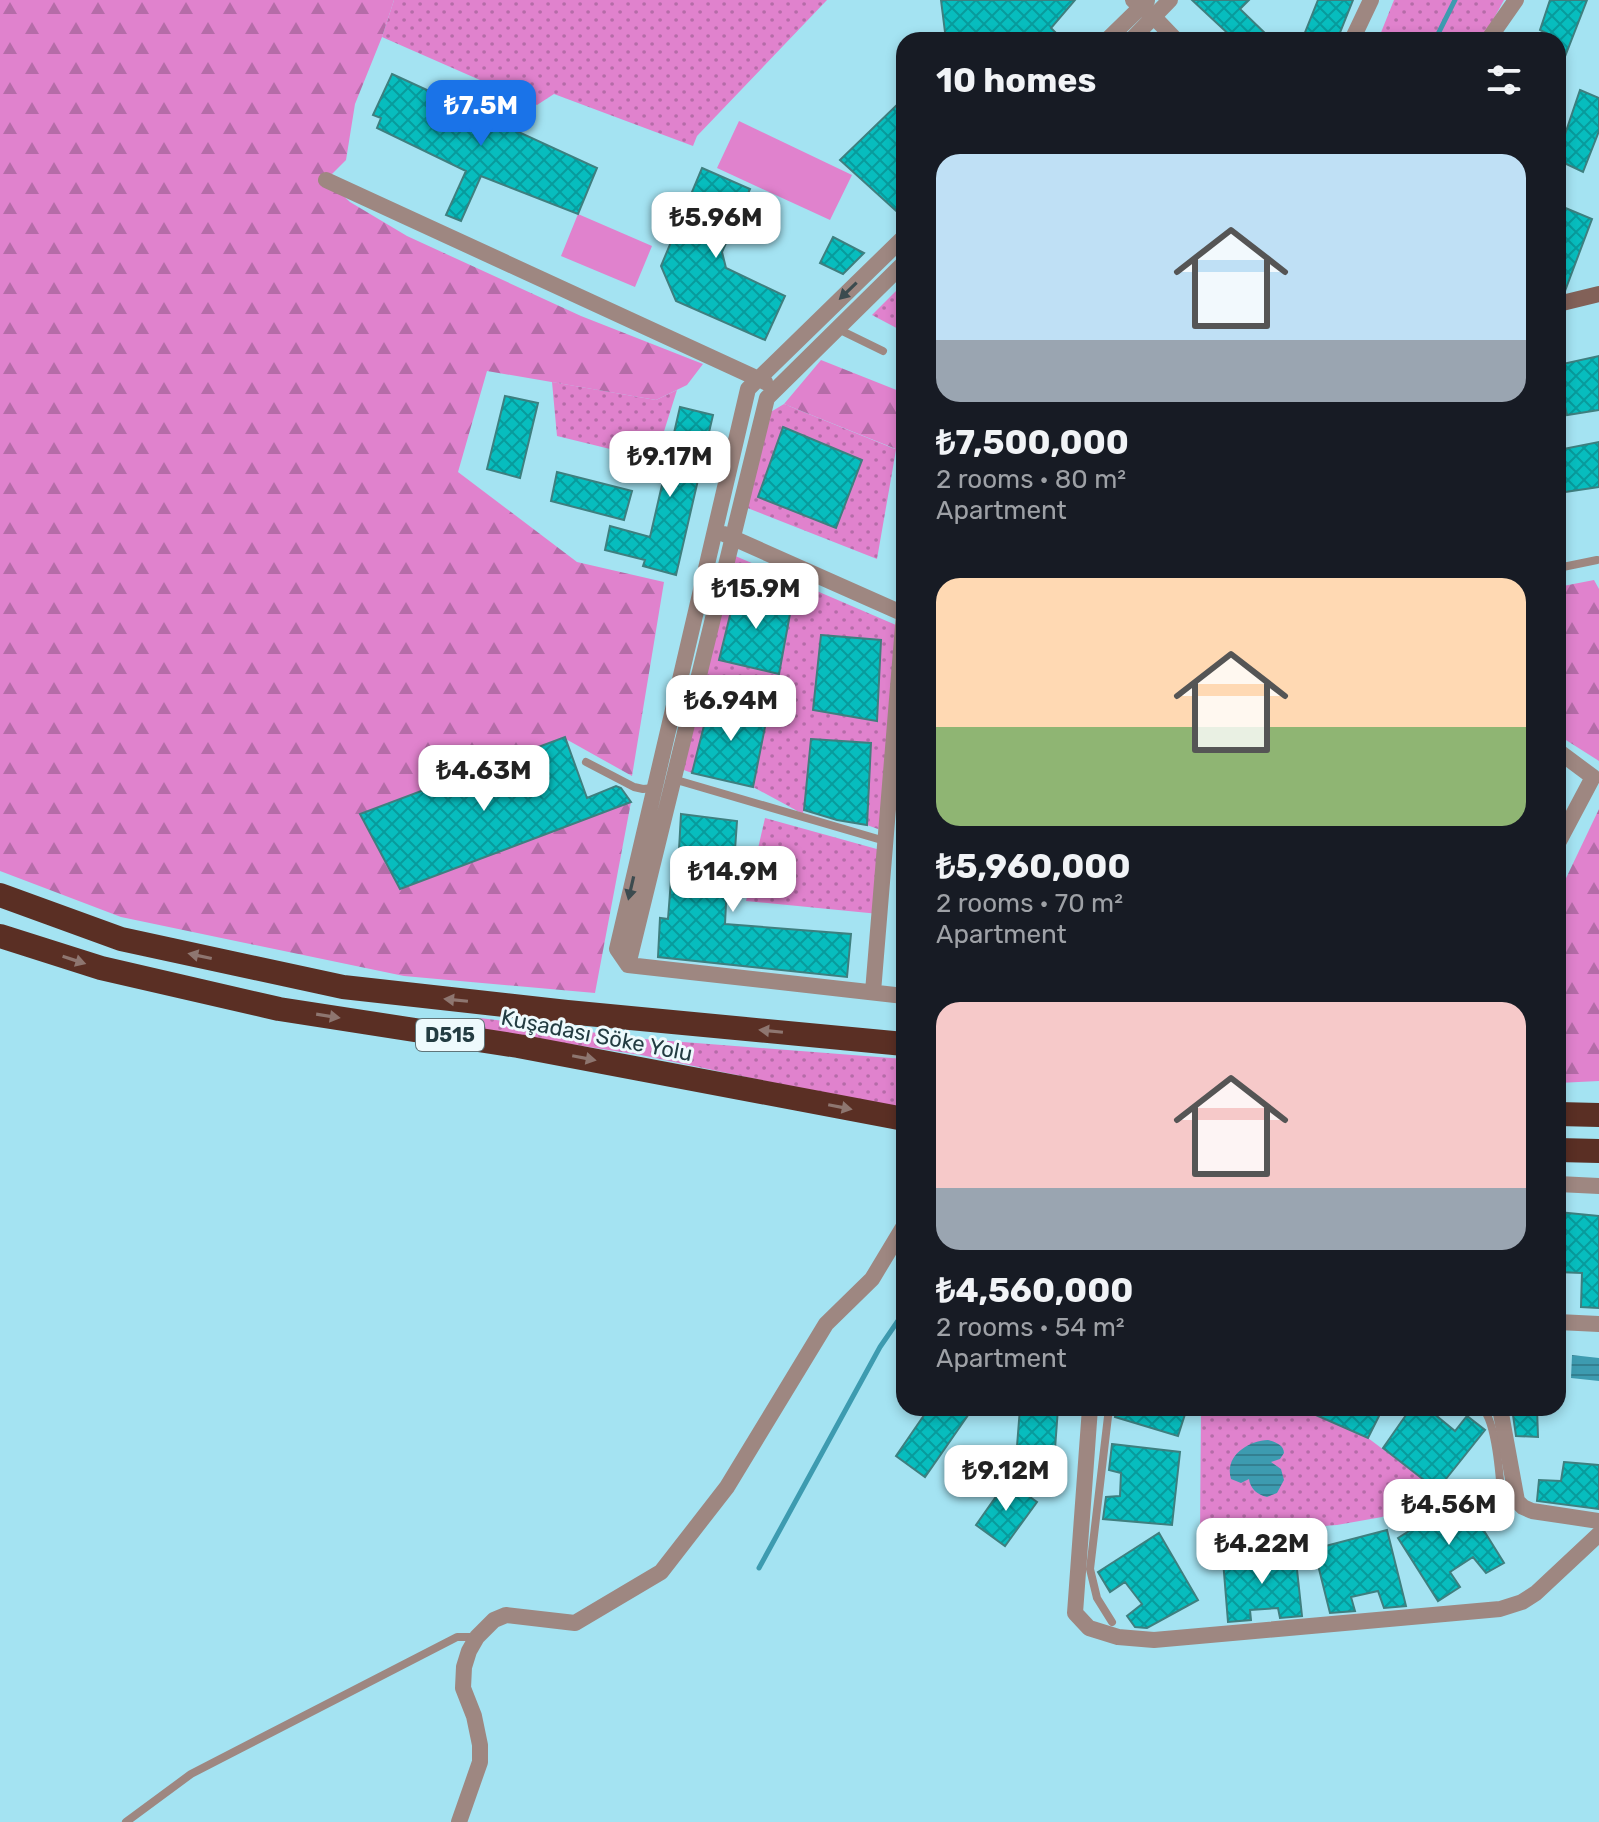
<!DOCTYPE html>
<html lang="en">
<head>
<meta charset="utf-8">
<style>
  body { margin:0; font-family:Rubik,sans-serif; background:#242831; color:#f1f3f6; height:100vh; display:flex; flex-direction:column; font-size:30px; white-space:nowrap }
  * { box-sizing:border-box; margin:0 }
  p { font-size:26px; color:#9ea1a6 }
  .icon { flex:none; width:44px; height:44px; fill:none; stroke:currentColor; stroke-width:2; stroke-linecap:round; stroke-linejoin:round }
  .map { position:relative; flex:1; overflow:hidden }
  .sheet { position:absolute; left:896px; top:32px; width:670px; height:1384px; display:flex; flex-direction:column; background:#171b24; border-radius:24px; box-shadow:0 4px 12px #0003 }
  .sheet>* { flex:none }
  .price { position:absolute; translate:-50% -68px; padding:0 18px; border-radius:16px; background:#fff; color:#222; font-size:26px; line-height:52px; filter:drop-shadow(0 2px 4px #0008) }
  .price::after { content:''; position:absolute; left:50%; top:48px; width:24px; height:18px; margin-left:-12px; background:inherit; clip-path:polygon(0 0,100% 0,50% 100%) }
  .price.on { background:#1a73e8; color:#fff }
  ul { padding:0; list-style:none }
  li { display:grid; align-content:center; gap:16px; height:424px; padding:0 40px }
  li span { display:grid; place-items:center; height:248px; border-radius:24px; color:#555 }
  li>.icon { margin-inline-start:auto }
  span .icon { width:144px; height:144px; fill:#fffc; stroke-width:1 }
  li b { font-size:34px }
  h2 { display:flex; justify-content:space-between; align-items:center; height:96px; padding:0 40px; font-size:34px }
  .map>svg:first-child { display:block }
</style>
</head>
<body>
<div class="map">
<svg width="1599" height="1822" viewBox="0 0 1599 1822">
  <defs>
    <pattern id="green-dots" width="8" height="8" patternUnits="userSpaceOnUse" patternTransform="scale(2)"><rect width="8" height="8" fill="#e082cd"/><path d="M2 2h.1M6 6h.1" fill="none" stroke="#b56ca8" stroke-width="1.8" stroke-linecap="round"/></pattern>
    <pattern id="forest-firs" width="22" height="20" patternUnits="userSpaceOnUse" patternTransform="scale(2)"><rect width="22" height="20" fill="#e082cd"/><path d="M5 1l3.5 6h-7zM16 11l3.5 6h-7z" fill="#b56ca8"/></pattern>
    <pattern id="water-rules" width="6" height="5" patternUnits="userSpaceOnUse" patternTransform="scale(2)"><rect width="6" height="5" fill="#3d9bb0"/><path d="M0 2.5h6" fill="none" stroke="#338091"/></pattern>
    <pattern id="building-cross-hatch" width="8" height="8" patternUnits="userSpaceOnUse" patternTransform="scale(2)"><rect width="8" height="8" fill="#07bdbe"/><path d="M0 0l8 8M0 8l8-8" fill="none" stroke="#089b9c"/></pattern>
  </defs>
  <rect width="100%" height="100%" fill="#a4e3f2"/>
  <path fill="url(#green-dots)" fill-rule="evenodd" d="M 394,0 L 827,0 L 697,136 L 693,146 L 554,94 L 537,105 L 382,37 Z
    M 1394,0 L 1504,0 L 1482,40 L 1378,40 Z
    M 904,283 L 904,332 L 872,315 Z
    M 552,382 L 656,400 L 677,390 L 655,460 L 557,436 Z
    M 784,404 L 895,449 L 904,416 L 904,453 L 896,450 L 877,559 L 745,507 L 769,413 ZM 783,427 L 862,461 L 836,528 L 758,496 Z
    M 733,555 L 903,628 L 886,832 L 867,825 L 871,743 L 812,739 L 803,814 L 753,787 L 767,711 L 711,698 L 692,773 L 681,769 ZM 737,587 L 792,603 L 779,674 L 719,660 ZM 821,635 L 877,721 L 876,721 L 813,710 Z
    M 765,818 L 884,851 L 879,914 L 746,901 Z
    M 480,1018 L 644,1039 L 904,1059 L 904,1110 L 641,1055 L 479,1030 Z
    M 1201,1408 L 1301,1408 L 1368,1438 L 1437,1490 L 1382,1517 L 1337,1525 L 1200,1535 Z"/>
  <path fill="url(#forest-firs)" d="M 0,0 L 394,0 L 382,37 L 355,104 L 346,160 L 326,180 L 350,202 L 407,236 L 581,316 L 703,364 L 687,385 L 656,400 L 487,371 L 458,472 L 577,562 L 664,582 L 632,776 L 564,738 L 361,814 L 400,889 L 631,802 L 595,993 L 404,976 L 121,917 L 0,871 Z
    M 821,360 L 904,393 L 904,416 L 896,449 L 784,404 Z
    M 1594,580 L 1599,589 L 1599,761 L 1558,735 L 1558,587 Z
    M 1599,809 L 1599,1081 L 1558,1083 L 1558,895 Z"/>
  <path fill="#e082cd" d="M 739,121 L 852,175 L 830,220 L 717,168 Z
    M 578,214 L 652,246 L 635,287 L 561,256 Z"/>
  <path fill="url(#water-rules)" d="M 1572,1355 L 1599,1358 L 1599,1381 L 1571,1378 Z
    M 1268,1440 C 1275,1442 1284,1445 1284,1453 L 1280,1459 L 1271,1462 L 1281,1469 L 1284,1480 L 1277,1493 L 1267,1497 C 1257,1495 1250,1488 1249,1479 L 1241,1483 L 1231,1479 C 1224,1456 1248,1441 1268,1440 Z"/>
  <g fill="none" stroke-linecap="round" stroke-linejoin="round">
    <path stroke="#3d9bb0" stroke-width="5" d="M 1435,40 L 1455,0
      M 759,1568 L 880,1347 L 904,1312"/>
  </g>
  <path fill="url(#building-cross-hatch)" stroke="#3e7f7f" stroke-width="2" d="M 941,0 L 1075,0 L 1051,28 L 1063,40 L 946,40 Z
    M 1192,0 L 1249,0 L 1240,9 L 1272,40 L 1235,40 Z
    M 1318,0 L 1353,0 L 1337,40 L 1302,40 Z
    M 1550,0 L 1587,0 L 1559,72 L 1558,39 L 1540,30 Z
    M 392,74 L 597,168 L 578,214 L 481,176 L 461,221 L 446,215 L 466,171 L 377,128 L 381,118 L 373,115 Z
    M 1580,90 L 1599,98 L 1599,131 L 1583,172 L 1558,160 L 1558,155 Z
    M 904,98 L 904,218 L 840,160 Z
    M 702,168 L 750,189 L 722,252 L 726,268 L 785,296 L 765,340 L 676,301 L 661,266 Z
    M 1563,207 L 1592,219 L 1565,291 L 1558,293 L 1558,220 Z
    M 833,237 L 864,253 L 843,274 L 820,263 Z
    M 1599,356 L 1599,410 L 1567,415 L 1558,377 L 1558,365 Z
    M 505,396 L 538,403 L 520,478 L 487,469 Z
    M 680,407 L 713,415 L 676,575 L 643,566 L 645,560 L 605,550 L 610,526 L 650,537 Z
    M 783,427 L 862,460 L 836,528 L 758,497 Z
    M 1599,442 L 1599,487 L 1558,493 L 1558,450 Z
    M 557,472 L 632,491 L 624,520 L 551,501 Z
    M 737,587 L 792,603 L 779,674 L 719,660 Z
    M 821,635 L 881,640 L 877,721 L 813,710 Z
    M 711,698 L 768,712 L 753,787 L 692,773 Z
    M 565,737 L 587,798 L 616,786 L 621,788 L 631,802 L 400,889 L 360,814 Z
    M 811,739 L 871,743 L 867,825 L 837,820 L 804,810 Z
    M 681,814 L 737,821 L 734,864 L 728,863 L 725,924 L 851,934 L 847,977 L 658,957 L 660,918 L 668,919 L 672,867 L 678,868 Z
    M 1558,1212 L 1599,1216 L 1599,1308 L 1581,1307 L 1582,1273 L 1558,1272 Z
    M 929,1408 L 973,1408 L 925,1477 L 896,1456 Z
    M 1020,1408 L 1058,1408 L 1053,1476 L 1015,1472 Z
    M 1116,1408 L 1187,1408 L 1178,1436 L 1115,1417 Z
    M 1300,1408 L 1383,1408 L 1368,1438 Z
    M 1411,1408 L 1427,1408 L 1455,1431 L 1467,1416 L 1485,1430 L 1437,1490 L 1383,1448 Z
    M 1512,1408 L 1537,1408 L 1538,1437 L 1516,1436 Z
    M 1112,1444 L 1180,1452 L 1172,1525 L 1103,1519 L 1106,1497 L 1120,1496 L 1121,1473 L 1109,1470 Z
    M 1564,1462 L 1599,1465 L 1599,1509 L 1537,1501 L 1539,1480 L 1561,1481 Z
    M 1007,1481 L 1037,1502 L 1005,1546 L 976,1525 Z
    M 1463,1497 L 1504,1563 L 1486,1573 L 1473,1557 L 1450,1572 L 1460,1587 L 1438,1601 L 1398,1538 Z
    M 1387,1530 L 1406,1606 L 1384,1608 L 1378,1591 L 1351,1597 L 1355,1611 L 1330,1613 L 1314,1549 Z
    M 1159,1533 L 1198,1600 L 1147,1628 L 1135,1627 L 1127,1616 L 1142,1604 L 1125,1582 L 1110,1592 L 1098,1572 Z
    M 1295,1551 L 1302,1616 L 1280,1618 L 1278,1608 L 1250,1610 L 1251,1620 L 1228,1622 L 1223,1560 Z"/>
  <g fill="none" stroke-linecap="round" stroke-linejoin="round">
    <path stroke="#9e8781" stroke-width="8" d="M 838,329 L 883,351
      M 1558,568 L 1597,560
      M 586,762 L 634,787 L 643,789 L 654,788
      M 673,779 L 885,841
      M 1109,1408 L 1090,1569 L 1097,1598 L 1112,1622
      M 1482,1408 C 1498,1422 1501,1494 1503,1518
      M 126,1822 L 191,1774 L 457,1637 L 476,1637"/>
    <path stroke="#9e8781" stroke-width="16" d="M 1133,0 L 1154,17 L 1176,40
      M 1107,40 L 1147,1
      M 1131,40 L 1170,0
      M 1352,40 L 1371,0
      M 1488,40 L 1516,0
      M 326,180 L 765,382
      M 724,534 L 904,614
      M 1558,751 L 1593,777 L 1558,843
      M 628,965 L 617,949 L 748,389 L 904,237
      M 628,965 L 767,398 L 904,263
      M 628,965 L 904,996
      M 873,992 L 904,614
      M 1558,1184 L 1599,1186
      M 1558,1322 L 1599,1324
      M 1090,1408 L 1075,1613 L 1089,1628 L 1118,1637 L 1154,1640 L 1500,1609 L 1522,1602 L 1536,1593 L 1599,1534
      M 1500,1408 L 1517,1501 L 1523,1507 L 1532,1511 L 1599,1521
      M 459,1822 L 480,1762 L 480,1745 L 474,1716 L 463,1688 L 464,1667 L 469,1651 L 477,1637 L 494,1620 L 506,1615 L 575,1623 L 661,1572 L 727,1487 L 826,1324 L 872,1279 L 904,1226"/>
    <path stroke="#826158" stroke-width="16" d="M 1558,304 L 1599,294"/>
    <path stroke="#5a2f24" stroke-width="24" d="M 0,895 L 121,939 L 343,987 L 567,1012 L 904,1044
      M 0,936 L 101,968 L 279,1009 L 518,1046 L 904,1119
      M 1558,1114 L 1599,1115
      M 1558,1150 L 1599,1151"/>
  </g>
  <defs><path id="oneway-solid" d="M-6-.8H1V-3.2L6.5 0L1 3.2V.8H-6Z" transform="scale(2)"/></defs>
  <g fill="#3c4b4f">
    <use href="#oneway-solid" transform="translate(848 291) rotate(136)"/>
    <use href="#oneway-solid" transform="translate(631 888) rotate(103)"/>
  </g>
  <g fill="#8e7670">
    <use href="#oneway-solid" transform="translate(200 956) rotate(-168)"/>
    <use href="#oneway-solid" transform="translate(74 960) rotate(18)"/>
    <use href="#oneway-solid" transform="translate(456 1000) rotate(-174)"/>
    <use href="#oneway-solid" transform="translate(328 1016) rotate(9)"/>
    <use href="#oneway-solid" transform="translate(771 1031) rotate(-174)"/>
    <use href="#oneway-solid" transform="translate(584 1058) rotate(11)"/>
    <use href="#oneway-solid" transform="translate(840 1107) rotate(11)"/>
  </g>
  <g text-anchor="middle" stroke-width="6" stroke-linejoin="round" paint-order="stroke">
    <rect fill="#eefafd" stroke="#60757a" stroke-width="2" x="416" y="1019" width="68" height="32" rx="6"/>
    <g font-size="20" font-weight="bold" fill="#233c42">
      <text x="450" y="1042">D515</text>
    </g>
    <g font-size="22" fill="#233c42" stroke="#eefafd">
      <text transform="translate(597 1035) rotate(11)" y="8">Kuşadası Söke Yolu</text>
    </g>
  </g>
</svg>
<b class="price on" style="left:481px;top:148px">₺7.5M</b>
<b class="price" style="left:716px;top:260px">₺5.96M</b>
<b class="price" style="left:670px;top:499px">₺9.17M</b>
<b class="price" style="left:756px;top:631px">₺15.9M</b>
<b class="price" style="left:731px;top:743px">₺6.94M</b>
<b class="price" style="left:484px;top:813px">₺4.63M</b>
<b class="price" style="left:733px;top:914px">₺14.9M</b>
<b class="price" style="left:1006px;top:1513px">₺9.12M</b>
<b class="price" style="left:1449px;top:1547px">₺4.56M</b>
<b class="price" style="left:1262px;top:1586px">₺4.22M</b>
<section class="sheet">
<h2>10 homes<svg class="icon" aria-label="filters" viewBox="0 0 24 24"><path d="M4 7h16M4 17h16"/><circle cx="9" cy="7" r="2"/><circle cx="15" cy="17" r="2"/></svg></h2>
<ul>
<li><span style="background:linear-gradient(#bfe0f5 75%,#9aa5b1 0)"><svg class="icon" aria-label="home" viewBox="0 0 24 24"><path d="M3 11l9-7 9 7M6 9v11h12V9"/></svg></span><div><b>₺7,500,000</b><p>2 rooms · 80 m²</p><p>Apartment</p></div></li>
<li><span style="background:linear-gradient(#ffd9b3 60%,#8fb573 0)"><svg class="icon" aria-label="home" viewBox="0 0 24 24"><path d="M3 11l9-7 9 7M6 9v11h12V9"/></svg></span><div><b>₺5,960,000</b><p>2 rooms · 70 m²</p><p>Apartment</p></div></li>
<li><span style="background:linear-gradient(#f6c9c9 75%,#9aa5b1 0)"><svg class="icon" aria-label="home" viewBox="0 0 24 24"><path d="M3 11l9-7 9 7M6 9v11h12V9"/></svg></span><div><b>₺4,560,000</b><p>2 rooms · 54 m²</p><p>Apartment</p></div></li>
</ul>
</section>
</div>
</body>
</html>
